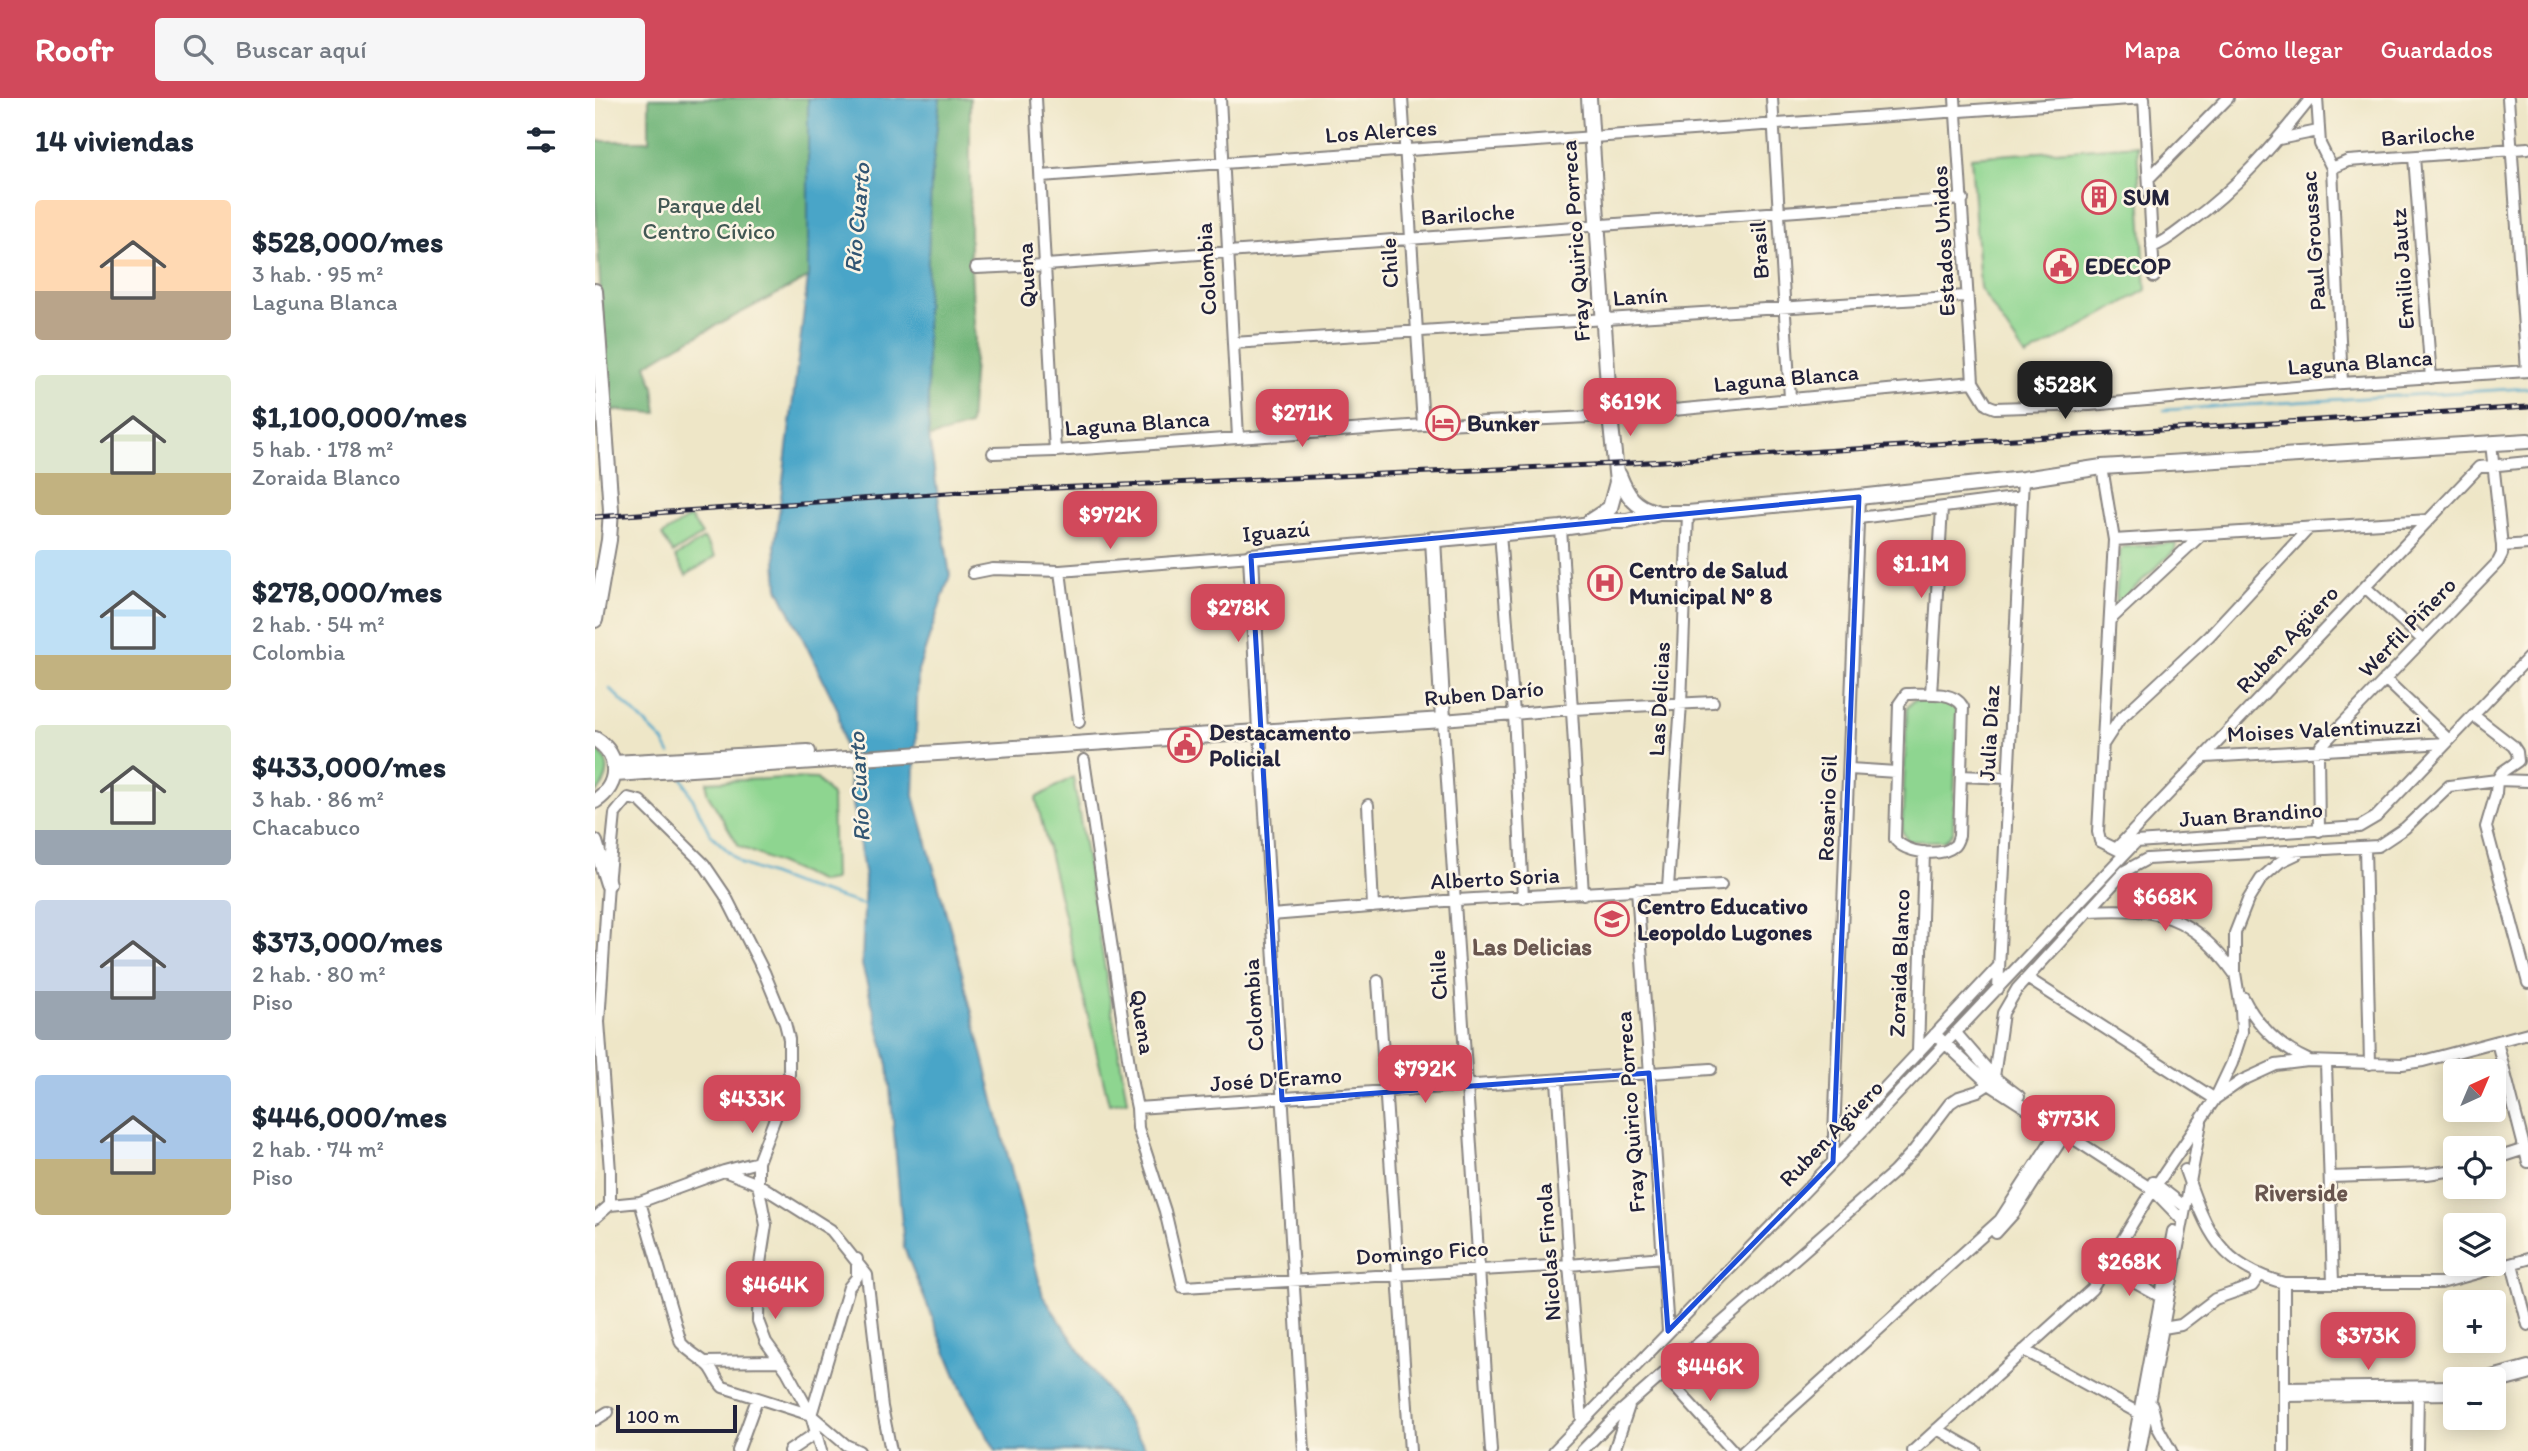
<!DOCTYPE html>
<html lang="es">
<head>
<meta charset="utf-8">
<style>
  body { margin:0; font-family:Itim,sans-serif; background:#f6f6f7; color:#1f2937; height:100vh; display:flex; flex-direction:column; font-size:26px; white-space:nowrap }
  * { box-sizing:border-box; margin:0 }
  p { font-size:23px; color:#747a83 }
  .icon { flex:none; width:38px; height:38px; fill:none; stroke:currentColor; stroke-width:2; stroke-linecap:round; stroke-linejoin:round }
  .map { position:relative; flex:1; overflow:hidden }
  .side { display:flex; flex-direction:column; background:#fff; width:595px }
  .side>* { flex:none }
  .needle { width:46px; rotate:44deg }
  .fabs { position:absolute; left:1848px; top:961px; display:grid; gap:14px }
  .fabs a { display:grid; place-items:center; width:63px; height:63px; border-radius:7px; background:#fff; box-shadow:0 4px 18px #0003; font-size:35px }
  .scale { position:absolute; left:21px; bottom:18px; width:121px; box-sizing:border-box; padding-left:7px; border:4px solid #22223b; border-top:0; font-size:19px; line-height:24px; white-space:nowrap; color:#22223b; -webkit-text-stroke:5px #fcf5e5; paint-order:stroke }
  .price { position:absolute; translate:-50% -60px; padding:0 16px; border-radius:14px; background:#d1495b; color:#fff; font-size:23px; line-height:46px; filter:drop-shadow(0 2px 4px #0008) }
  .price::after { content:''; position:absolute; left:50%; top:42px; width:21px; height:16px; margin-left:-10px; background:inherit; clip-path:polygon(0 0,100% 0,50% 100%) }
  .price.selected { background:#222; color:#fff }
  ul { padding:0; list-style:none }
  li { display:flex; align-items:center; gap:21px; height:175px; padding:0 35px }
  li span { display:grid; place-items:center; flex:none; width:196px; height:140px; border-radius:7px; color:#555 }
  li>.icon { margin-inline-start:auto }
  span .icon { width:84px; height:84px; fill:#fffc; stroke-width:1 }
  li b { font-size:30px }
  h2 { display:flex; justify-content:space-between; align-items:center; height:84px; padding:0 35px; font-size:30px }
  header { display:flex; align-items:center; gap:42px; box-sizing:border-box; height:98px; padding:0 35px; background:#d1495b; color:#fff }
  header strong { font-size:33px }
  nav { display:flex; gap:38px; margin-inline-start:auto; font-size:24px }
  .search { width:490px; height:63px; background:#f6f6f7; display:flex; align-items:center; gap:18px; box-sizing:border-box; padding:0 24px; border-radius:7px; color:#747a83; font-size:26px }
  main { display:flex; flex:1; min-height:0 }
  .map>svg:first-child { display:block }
</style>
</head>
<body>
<header>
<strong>Roofr</strong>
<div class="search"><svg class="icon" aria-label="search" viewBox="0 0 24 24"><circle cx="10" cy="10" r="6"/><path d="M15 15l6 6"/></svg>Buscar aquí</div>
<nav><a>Mapa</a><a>Cómo llegar</a><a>Guardados</a></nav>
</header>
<main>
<section class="side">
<h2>14 viviendas<svg class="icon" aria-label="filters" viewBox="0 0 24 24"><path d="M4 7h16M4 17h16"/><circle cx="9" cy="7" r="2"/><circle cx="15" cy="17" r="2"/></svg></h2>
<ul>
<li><span style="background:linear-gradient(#ffd9b3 65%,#b9a48a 0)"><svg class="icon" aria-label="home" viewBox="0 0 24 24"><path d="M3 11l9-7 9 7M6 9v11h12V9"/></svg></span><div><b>$528,000/mes</b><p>3 hab. · 95 m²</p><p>Laguna Blanca</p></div></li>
<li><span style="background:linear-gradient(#dfe7d0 70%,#c2b280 0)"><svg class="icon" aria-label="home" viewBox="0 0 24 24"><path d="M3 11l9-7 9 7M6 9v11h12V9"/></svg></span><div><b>$1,100,000/mes</b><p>5 hab. · 178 m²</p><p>Zoraida Blanco</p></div></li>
<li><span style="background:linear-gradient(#bfe0f5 75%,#c2b280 0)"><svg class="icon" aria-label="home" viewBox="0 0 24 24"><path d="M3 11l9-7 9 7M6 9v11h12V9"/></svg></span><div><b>$278,000/mes</b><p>2 hab. · 54 m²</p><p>Colombia</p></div></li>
<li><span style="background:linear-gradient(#dfe7d0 75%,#9aa5b1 0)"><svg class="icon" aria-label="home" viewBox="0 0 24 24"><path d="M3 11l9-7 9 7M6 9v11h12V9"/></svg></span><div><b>$433,000/mes</b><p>3 hab. · 86 m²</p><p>Chacabuco</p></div></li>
<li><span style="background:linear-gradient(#c9d6e8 65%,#9aa5b1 0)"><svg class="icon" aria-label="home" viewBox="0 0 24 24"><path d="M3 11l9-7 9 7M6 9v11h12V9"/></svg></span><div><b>$373,000/mes</b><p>2 hab. · 80 m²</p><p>Piso</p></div></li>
<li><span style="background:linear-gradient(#a9c7e8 60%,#c2b280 0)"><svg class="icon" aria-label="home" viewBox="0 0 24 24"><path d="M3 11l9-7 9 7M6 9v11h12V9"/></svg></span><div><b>$446,000/mes</b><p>2 hab. · 74 m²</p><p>Piso</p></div></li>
</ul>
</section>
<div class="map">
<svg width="1933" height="1353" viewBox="0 0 1933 1353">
  <rect width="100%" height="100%" fill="#fcf5e5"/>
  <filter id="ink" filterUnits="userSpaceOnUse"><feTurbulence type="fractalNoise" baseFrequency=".0143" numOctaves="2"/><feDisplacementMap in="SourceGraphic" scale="14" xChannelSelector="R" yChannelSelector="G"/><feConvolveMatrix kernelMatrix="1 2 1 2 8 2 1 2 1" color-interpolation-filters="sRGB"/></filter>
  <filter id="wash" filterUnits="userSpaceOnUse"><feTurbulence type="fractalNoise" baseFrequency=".00686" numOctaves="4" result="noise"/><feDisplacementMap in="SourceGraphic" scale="28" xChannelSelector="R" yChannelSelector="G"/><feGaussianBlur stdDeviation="1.57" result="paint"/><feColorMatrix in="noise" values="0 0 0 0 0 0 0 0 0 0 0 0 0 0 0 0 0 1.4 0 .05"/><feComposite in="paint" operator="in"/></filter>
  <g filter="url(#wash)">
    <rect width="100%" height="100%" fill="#eee6c7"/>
    <path fill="#8ed590" stroke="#587c66" stroke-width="2" d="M 1542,47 L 1551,192 L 1431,259 L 1385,190 L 1376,59 Z
      M 95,419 L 107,437 L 78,455 L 67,437 Z
      M 109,441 L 120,459 L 91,477 L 80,459 Z
      M 1578,445 L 1581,446 L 1580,452 L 1520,508 L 1525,453 L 1528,449 Z
      M 1319,602 L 1357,604 L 1362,613 L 1358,734 L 1350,743 L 1313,743 L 1307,733 L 1312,610 Z
      M 0,650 C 18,663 15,682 0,696 Z
      M 478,679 L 532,1003 L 514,1006 L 441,700 Z
      M 190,680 L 222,681 L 237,698 L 239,782 L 226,784 L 144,748 L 112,695 L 112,684 Z"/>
    <path fill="#72b67a" stroke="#4a6c5a" stroke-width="2" d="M 54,0 L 213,0 L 213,180 L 86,246 L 51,267 L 59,289 L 62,315 L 12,312 L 0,93 L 0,43 L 54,43 Z
      M 344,0 L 375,0 L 375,153 L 380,244 L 375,328 L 333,340 L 330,213 L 335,87 Z"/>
    <path fill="#4aa5c8" stroke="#366482" stroke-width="2" d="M 213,0 L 345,0 L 336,86 L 331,212 L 334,339 L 355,477 L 323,573 L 319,698 L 361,851 L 448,1198 L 553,1353 L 401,1353 L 368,1295 L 309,1150 L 293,967 L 267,867 L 270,780 L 243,612 L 183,490 L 180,447 L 213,180 Z"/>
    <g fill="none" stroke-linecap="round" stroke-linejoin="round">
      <path stroke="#4aa5c8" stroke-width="2.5" d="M 1569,312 L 1933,290
        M 15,591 L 68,643 L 75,656
        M 86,677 L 115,736 L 147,766 L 200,786 L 269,807"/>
    </g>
  </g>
  <g filter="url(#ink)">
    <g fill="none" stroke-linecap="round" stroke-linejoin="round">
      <g stroke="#888481" stroke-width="14">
        <path id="minor" d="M 441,0 L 460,353
          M 625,0 L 643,339
          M 807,0 L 828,327
          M 1177,0 L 1195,300
          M 1360,0 L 1378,284
          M 1549,0 L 1559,179
          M 1722,0 L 1725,46 L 1737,70 L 1747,285
          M 1913,0 L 1932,273
          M 1684,41 L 1723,33
          M 1819,59 L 1836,280
          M 1737,70 L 1753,63 L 1933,50
          M 446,78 C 813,51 1181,26 1549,0
          M 1554,80 L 1633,0
          M 1557,149 C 1571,144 1582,134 1594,125 C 1642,90 1679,47 1716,0
          M 381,170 L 451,167 L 1368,101
          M 638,245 L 1371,198
          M 398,355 L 460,353 L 828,327 L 1015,318 L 1378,284 L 1392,307 L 1400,310 L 1495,307 L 1747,285 L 1933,273
          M 1507,369 L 1519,442 L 1503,734 L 1505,743 L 1527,754
          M 1264,420 L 1427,399
          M 966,430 L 988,796
          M 905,435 L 919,616 L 928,800
          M 1519,442 L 1834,422
          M 1907,448 L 1933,446
          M 465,473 L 484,624
          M 378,475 L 398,471 L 465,473 L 656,458
          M 1770,489 L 1828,542
          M 1515,522 L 1606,437
          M 1790,581 L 1854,642
          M 1311,596 C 1329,596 1359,592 1368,609 L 1364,738 C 1363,741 1361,747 1359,748 C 1345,760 1309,755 1300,741 L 1304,606 Z
          M 1336,596 L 1347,410
          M 1878,617 L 1918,648 L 1922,654 L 1923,663 L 1907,674 L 1902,682 L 1901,695 L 1891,729 L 1933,885
          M 665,633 L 709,1353
          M 1509,645 L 1524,622 L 1614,538 L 1714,430
          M 1610,659 L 1851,645
          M 489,662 L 537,986 L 542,1010 L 543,1030 L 570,1113 L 588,1189 L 974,1167 L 1068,1159
          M 1255,671 L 1301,674
          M 1366,678 L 1412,680
          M 773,707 L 778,809
          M 1724,733 L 1723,654 L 1726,648 L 1903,464 L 1907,456 L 1907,448 L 1896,345
          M 1770,749 L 1775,966
          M 1521,751 L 1884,369 L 1933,364
          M 1073,789 L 1086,606 L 1093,415
          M 1042,791 L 1073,1233
          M 1494,813 C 1562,809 1598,817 1639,875
          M 676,817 L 862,802 L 1126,787
          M 1432,880 L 1620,1001 L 1646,983 L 1681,967 L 1713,963 L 1807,966 L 1828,963 L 1933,935
          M 783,883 L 815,1353
          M 1403,891 L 1428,381
          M 1648,899 C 1661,926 1685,950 1713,962
          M 1361,935 L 1399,979 L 1424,998
          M 1340,936 L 1394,986 L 1558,1092 L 1587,1122
          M 1902,944 L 1933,1064
          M 1323,954 L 1329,754
          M 1731,965 L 1738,1185
          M 962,982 L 974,1167 L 987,1322
          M 542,1010 L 1116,971
          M 1262,1038 L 1266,1019 L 1270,1011 L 1404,868
          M 1899,1061 L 1930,1051
          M 1238,1064 L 1264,399
          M 1590,1072 C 1611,1131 1622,1167 1689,1185 L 1846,1185 L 1933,1161
          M 129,1073 L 163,1064
          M 1735,1079 L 1832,1076 L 1860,1072
          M 1558,1084 L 1589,1108
          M 45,1104 L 86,1245 C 96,1256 108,1261 115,1269 C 120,1275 122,1283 128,1289 L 216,1317 L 251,1347 L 264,1353
          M 15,1107 L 15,1073 L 4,924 L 13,786 L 20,716 L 33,700 L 45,703 L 109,766 L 130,797 L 169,874 L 190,925 L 194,941 L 194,976 L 190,994 L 163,1064 L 163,1086 L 236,1132 L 272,1177 L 287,1309 L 296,1353
          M 0,1120 L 15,1107 L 45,1104 L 129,1073 L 163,1086 L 171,1127 L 164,1172 L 163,1223 L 171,1244 L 192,1273 L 216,1317 L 226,1353
          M 1401,1135 L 1419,1115 L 1474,1030
          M 1917,1166 L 1933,1227
          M 1510,1168 L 1569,1201
          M 1568,1230 L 1586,1227 L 1620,1201 L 1657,1188 L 1665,1177
          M 1429,1252 L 1549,1318
          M 109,1264 L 184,1263
          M 1069,1277 L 1138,1353
          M 1886,1281 L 1933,1268
          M 1899,1286 L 1933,1277
          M 1690,1290 L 1860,1288
          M 1690,1298 L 1860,1296
          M 1557,1307 L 1562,1328 L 1576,1353
          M 216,1317 L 254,1189 L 262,1179 L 262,1161
          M 0,1322 L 13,1314
          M 1342,1331 L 1381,1353
          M 143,1353 L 162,1301
          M 194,1353 L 221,1335
          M 896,1353 L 848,622 L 978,611 L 1118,604
          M 959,1353 L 1238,1064 L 1541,744 L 1764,729 L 1781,719 L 1933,560
          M 987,1353 L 1026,1313 L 1299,1074 L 1320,1051 L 1355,1005 L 1364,999 L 1383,993 L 1394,986 L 1399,979 L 1408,915 L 1422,891 L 1530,773 L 1552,761 L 1783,748 L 1810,730 L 1854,688 L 1902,682 L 1933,683
          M 1019,1353 L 1034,1308
          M 1149,1353 L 1405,1122 L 1467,1026
          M 1318,1353 L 1497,1191 L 1558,1092 L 1620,1001 L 1637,965 L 1647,934 L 1646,911 L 1640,875 L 1640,835 L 1653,802 L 1666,781 L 1685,764 L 1704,755
          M 1537,1353 L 1578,1133
          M 1545,1353 L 1606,1025
          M 1689,1353 L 1689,1185
          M 1822,1353 L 1823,1293"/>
      </g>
      <g stroke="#888481" stroke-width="18">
        <path id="major" d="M 994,0 L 1015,318 L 1022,384 L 1015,410 L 995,423
          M 0,193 L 16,412 L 14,442 L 0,522
          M 1024,377 C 1032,397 1039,409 1061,414
          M 665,633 L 656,458 L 966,430 L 1016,423 L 1032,423 L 1064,415 L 1093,415 L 1264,399 L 1428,381 L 1507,369 L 1933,343
          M 0,641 C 26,657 25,687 0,703
          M 19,665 L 213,654
          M 20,676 L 848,622 L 838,441
          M 0,744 L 13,786"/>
      </g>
      <use href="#minor" stroke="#fff" stroke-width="10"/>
      <use href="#major" stroke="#fff" stroke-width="14"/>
      <g stroke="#22223b" stroke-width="5">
        <path id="rail" d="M 0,419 L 367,394 L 1020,366 L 1933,309"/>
      </g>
      <use href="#rail" stroke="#fcf5e5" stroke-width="2.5" stroke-dasharray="8" stroke-linecap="butt"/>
    </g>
  </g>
  <path fill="none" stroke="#1d4ed8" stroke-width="5" stroke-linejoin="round" d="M 1264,399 L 1238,1064 L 1073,1233 L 1054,975 L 687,1002 L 656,458 Z"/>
  <defs>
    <g id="building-ring" transform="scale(1.75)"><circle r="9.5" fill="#fcf5e5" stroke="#d1495b" stroke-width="1.5"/><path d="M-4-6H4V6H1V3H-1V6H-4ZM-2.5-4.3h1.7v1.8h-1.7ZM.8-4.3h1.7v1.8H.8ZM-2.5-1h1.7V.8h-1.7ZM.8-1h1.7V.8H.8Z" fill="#d1495b"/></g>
    <g id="civic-ring" transform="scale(1.75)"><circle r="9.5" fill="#fcf5e5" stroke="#d1495b" stroke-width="1.5"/><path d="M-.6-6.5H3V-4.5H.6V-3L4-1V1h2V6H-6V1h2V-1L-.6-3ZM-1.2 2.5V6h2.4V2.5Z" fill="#d1495b"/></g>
    <g id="hotel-ring" transform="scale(1.75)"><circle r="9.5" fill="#fcf5e5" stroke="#d1495b" stroke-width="1.5"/><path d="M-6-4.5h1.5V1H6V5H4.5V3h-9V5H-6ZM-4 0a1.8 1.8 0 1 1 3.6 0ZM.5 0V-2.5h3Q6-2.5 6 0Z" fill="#d1495b"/></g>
    <g id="hospital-ring" transform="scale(1.75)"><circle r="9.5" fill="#fcf5e5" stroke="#d1495b" stroke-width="1.5"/><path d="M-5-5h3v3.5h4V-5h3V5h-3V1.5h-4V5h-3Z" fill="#d1495b"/></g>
    <g id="school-ring" transform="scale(1.75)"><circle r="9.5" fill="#fcf5e5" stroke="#d1495b" stroke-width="1.5"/><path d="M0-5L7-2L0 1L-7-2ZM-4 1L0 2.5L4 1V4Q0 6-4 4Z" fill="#d1495b"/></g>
  </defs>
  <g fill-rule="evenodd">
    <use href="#building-ring" x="1504" y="99"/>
    <use href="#civic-ring" x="1466" y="168"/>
    <use href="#hotel-ring" x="848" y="325"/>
    <use href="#hospital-ring" x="1010" y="485"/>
    <use href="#civic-ring" x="590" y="647"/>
    <use href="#school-ring" x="1017" y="821"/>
  </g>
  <g text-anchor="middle" stroke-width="5" stroke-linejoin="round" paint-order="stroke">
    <g font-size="23" fill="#22223b" stroke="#fcf5e5">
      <text transform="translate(786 33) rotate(-4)" y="8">Los Alerces</text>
      <text transform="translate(1833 37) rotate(-4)" y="8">Bariloche</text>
      <text transform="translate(873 116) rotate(-4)" y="8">Bariloche</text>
      <text transform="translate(980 143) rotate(-94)" y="8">Fray Quirico Porreca</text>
      <text transform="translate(1348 143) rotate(-93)" y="8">Estados Unidos</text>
      <text transform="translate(1718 143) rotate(-94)" y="8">Paul Groussac</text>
      <text transform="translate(1164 152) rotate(-94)" y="8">Brasil</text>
      <text transform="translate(794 165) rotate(-93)" y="8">Chile</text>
      <text transform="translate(611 171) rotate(-93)" y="8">Colombia</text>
      <text transform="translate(1807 171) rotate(-94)" y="8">Emilio Jautz</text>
      <text transform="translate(431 177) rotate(-93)" y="8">Quena</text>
      <text transform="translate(1045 198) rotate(-4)" y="8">Lanín</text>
      <text transform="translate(1765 264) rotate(-4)" y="8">Laguna Blanca</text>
      <text transform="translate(1191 280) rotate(-5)" y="8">Laguna Blanca</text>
      <text transform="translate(542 325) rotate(-4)" y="8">Laguna Blanca</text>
      <text transform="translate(681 433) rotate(-5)" y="8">Iguazú</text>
      <text transform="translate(1812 529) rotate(-46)" y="8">Werfil Piñero</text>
      <text transform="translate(1692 541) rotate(-47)" y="8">Ruben Agüero</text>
      <text transform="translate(889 595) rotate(-5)" y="8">Ruben Darío</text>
      <text transform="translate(1064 601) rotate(-87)" y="8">Las Delicias</text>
      <text transform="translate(1729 631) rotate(-3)" y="8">Moises Valentinuzzi</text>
      <text transform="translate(1394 635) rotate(-87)" y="8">Julia Díaz</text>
      <text transform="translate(1232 710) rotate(-88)" y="8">Rosario Gil</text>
      <text transform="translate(1656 716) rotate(-4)" y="8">Juan Brandino</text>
      <text transform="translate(900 780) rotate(-3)" y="8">Alberto Soria</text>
      <text transform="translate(1304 865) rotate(-88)" y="8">Zoraida Blanco</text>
      <text transform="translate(843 877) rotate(-93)" y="8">Chile</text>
      <text transform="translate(658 907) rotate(-93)" y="8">Colombia</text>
      <text transform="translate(548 924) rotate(81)" y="8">Quena</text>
      <text transform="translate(681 981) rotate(-4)" y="8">José D'Eramo</text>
      <text transform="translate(1035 1014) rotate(-94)" y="8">Fray Quirico Porreca</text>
      <text transform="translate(1236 1035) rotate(-46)" y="8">Ruben Agüero</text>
      <text transform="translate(827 1154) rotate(-4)" y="8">Domingo Fico</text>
      <text transform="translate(953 1154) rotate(-94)" y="8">Nicolas Finola</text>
    </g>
    <g font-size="23" font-weight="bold" fill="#22223b" stroke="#fcf5e5" text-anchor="start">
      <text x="1528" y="107">SUM</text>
      <text x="1490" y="176">EDECOP</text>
      <text x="872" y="333">Bunker</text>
      <text x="1034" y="480">Centro de Salud<tspan x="1034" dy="26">Municipal Nº 8</tspan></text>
      <text x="614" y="642">Destacamento<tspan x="614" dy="26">Policial</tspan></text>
      <text x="1042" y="816">Centro Educativo<tspan x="1042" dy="26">Leopoldo Lugones</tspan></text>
    </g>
    <g font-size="23" fill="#425854" stroke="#fcf5e5">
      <text x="114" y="115">Parque del<tspan x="114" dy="26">Centro Cívico</tspan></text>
    </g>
    <g font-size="24" font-style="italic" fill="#325673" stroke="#fcf5e5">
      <text transform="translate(262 120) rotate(-85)" y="8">Río Cuarto</text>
      <text transform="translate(264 689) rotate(-93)" y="8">Río Cuarto</text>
    </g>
    <g font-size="24" font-weight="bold" fill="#69564f" stroke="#fcf5e5">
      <text x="937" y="857">Las Delicias</text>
      <text x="1706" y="1103">Riverside</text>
    </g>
  </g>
</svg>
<div class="fabs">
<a><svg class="needle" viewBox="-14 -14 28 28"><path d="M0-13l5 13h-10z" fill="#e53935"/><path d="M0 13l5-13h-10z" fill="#747a83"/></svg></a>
<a><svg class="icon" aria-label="locate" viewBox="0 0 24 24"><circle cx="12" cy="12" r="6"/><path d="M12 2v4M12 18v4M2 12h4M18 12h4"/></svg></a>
<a><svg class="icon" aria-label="layers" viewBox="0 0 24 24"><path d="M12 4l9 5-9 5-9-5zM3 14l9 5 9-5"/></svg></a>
<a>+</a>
<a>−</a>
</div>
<div class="scale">100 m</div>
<b class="price selected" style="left:1470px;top:323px">$528K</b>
<b class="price" style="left:1035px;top:340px">$619K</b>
<b class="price" style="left:707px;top:351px">$271K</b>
<b class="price" style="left:515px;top:453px">$972K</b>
<b class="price" style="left:1326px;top:502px">$1.1M</b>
<b class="price" style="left:643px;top:546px">$278K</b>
<b class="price" style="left:1570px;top:835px">$668K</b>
<b class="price" style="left:830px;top:1007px">$792K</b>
<b class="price" style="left:157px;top:1037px">$433K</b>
<b class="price" style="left:1473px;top:1057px">$773K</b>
<b class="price" style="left:1534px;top:1200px">$268K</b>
<b class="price" style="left:180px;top:1223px">$464K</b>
<b class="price" style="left:1773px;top:1274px">$373K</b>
<b class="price" style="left:1115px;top:1305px">$446K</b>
</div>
</main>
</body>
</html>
